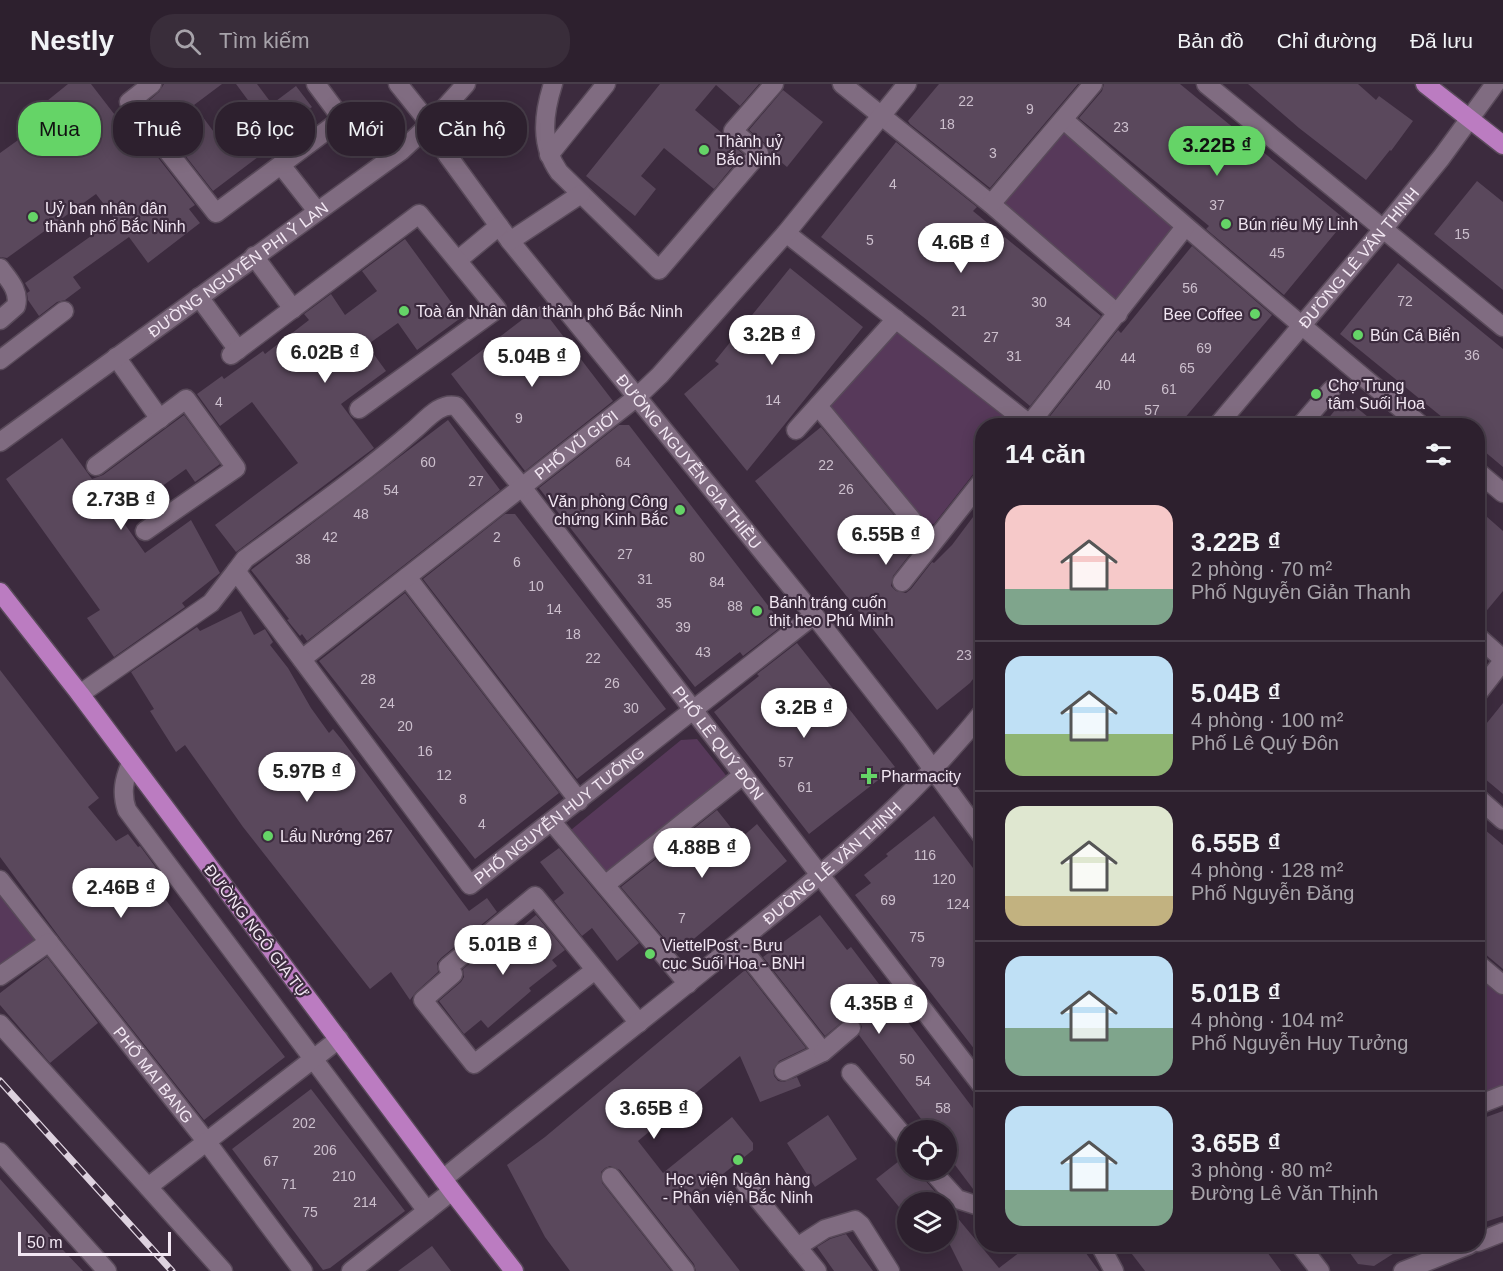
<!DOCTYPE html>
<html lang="vi">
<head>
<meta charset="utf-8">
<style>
  body { margin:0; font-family:Helvetica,sans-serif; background:#392d3a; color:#f1f3f6; height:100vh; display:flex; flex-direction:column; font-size:22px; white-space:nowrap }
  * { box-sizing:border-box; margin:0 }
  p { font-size:20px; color:#a7a3aa }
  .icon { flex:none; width:33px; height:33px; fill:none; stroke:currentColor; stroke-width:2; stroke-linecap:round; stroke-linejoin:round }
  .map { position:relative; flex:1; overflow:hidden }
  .details { position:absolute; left:975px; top:334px; width:510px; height:834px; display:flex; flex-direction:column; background:#2d202e; border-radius:24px; box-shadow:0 3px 15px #0003,0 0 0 2px #483e4a }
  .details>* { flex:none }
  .top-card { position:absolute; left:18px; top:18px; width:570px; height:54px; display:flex; gap:12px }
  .buttons { position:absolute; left:897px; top:1036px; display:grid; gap:12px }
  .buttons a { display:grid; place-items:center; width:60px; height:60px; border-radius:50%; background:#2d202e; box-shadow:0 3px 15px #0003,0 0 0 2px #483e4a; font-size:30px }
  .scale { position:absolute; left:18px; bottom:15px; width:153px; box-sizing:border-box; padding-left:6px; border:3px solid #f2e7f3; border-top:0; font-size:16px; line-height:21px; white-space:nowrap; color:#f2e7f3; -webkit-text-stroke:4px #3c2b3e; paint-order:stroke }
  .price { position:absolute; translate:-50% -51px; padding:0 14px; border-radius:21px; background:#fff; color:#222; font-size:20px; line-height:39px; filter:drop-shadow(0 2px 3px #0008) }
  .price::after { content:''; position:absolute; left:50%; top:36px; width:18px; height:14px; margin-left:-9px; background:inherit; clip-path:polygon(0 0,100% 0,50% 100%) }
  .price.active { background:#65d467; color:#111 }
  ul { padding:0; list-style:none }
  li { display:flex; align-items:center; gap:18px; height:150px; padding:0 30px }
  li+li { border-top:2px solid #483e4a }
  li span { display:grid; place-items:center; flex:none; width:168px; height:120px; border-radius:18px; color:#555 }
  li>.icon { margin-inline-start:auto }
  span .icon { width:72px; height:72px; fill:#fffc; stroke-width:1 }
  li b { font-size:26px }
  h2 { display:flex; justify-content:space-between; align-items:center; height:72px; padding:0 30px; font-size:26px }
  .chip { padding:0 21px; border-radius:24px; background:#2d202e; box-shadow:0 3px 15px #0003,0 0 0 2px #483e4a; font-size:21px; line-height:54px }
  .chip.active { background:#65d467; color:#111 }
  header { display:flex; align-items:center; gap:36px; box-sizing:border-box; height:84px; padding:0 30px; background:#2d202e; border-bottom:2px solid #483e4a }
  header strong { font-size:28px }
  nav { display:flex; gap:33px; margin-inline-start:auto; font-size:21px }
  .search { width:420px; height:54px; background:#392d3a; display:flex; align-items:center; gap:15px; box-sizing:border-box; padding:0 21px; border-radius:24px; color:#a7a3aa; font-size:22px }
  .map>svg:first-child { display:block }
</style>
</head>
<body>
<header>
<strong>Nestly</strong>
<div class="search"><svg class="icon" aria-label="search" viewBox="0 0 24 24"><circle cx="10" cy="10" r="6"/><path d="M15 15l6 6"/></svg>Tìm kiếm</div>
<nav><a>Bản đồ</a><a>Chỉ đường</a><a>Đã lưu</a></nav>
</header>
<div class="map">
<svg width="1503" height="1187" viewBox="0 0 1503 1187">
  <rect width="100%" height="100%" fill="#3c2b3e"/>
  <path fill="#57395a" d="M 1064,36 L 1185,143 L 1118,230 L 991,120 Z
    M 896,245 L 1004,330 L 1008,342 L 982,342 L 982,379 L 934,440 L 923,439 L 825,320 Z
    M 697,655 L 728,694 L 607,795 L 566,750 L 681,656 Z
    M 0,799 L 41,853 L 0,887 Z
    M 1478,887 L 1503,908 L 1503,1005 L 1478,1015 Z"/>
  <path fill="#5a485c" d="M 68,0 L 91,0 L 118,35 L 124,30 L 195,121 L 189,125 L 200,139 L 148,179 L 129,153 L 73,193 L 81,204 L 65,216 L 57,218 L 39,232 L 28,216 L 27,209 L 30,207 L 25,199 L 115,135 L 96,110 L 7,174 L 0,173 L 0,69 L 46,36 L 37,25 Z
    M 164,0 L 222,0 L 194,21 L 219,55 L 256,27 L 236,0 L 257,0 L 272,20 L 296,2 L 312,23 L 257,64 L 262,70 L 213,107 L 145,20 L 159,8 Z
    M 660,0 L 759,0 L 740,22 L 716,1 L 695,26 L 722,49 L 726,56 L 743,70 L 714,105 L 664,64 L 641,92 L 656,105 L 635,132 L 586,92 Z
    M 939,0 L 1078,0 L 990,104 L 910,40 L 908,37 Z
    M 1104,0 L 1180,0 L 1346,136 L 1284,211 L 1206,145 L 1209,142 L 1079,34 L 1102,7 Z
    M 1248,0 L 1358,0 L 1376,16 L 1379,12 L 1413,37 L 1391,67 L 1390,66 L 1366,96 L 1299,44 Z
    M 783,6 L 823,38 L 787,83 L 770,69 L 766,60 L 749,46 Z
    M 896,58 L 977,123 L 973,127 L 1101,232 L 1030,322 L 927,236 L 821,153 Z
    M 1477,97 L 1503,118 L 1503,206 L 1434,150 Z
    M 405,155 L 462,233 L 417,266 L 398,239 L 367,261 L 386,287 L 341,320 L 374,364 L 236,468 L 215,441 L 298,379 L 252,318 L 220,342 L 197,310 L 222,292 L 224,295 L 263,267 L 265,270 L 309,236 L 304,230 L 331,210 L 345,231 L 377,207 L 362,187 Z
    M 1192,162 L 1272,231 L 1178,342 L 1053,342 L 1047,336 L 1118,246 L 1121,249 Z
    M 1398,179 L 1503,265 L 1503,383 L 1478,362 L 1478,342 L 1453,342 L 1340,250 Z
    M 790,184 L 863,243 L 747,387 L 684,310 L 719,280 L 715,277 Z
    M 540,222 L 613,317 L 525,387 L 451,290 Z
    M 1345,314 L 1379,342 L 1322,342 Z
    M 184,331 L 220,380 L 195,398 L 186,385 L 154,408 L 151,404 L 117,429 L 145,469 L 191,436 L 220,489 L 182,519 L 185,523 L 114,573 L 87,534 L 100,526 L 6,395 L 62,354 L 92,395 L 103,391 Z
    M 448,336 L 500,406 L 307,557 L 302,550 L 300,552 L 287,536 L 289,535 L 251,486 Z
    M 619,341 L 629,341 L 783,541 L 743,572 L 740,568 L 695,603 L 539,404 Z
    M 821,343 L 918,460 L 893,492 L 891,502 L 896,507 L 906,509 L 911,505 L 932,478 L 934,479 L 952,461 L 982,421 L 982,583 L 970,599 L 937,626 L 755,397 Z
    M 1478,425 L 1503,447 L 1503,507 L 1478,537 Z
    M 505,430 L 515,430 L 666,625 L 577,695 L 423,495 Z
    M 405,509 L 559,709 L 475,775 L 319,577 Z
    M 241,527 L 254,551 L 265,545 L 273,558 L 270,561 L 288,584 L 311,624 L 329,649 L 333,645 L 342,656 L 469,827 L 487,814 L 497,828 L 441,874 L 437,879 L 438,888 L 416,908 L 410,916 L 391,888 L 370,905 L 243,743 L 185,661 L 176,668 L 150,627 L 154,625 L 131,588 L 197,543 L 200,547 Z
    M 797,559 L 895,683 L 809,750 L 714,628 L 759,592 L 757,590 Z
    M 0,586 L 99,714 L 88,723 L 116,757 L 128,750 L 138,763 L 140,762 L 168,800 L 159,807 L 285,973 L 204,1036 L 63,858 L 0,773 Z
    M 1503,619 L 1503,710 L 1478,689 L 1478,650 Z
    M 717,726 L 740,755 L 757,740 L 787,777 L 677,869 L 621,803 Z
    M 934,732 L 982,796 L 982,975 L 855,811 L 871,799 L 864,791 L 888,772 L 886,770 Z
    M 1478,740 L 1503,761 L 1503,885 L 1478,864 Z
    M 559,764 L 639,859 L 617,877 L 592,844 L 582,852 L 554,817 L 564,809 L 540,778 Z
    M 536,831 L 565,866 L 552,876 L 557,882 L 529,904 L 531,907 L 488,944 L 481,936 L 464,950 L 439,917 L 461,898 L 464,893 L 463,885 L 510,847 L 513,850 Z
    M 820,831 L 847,866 L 851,863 L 982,1036 L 982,1111 L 976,1109 L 946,1069 L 946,1047 L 930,1047 L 859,951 L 862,943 L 859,936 L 848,933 L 825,952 L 763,873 Z
    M 47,873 L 98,939 L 50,979 L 0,921 L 0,909 Z
    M 745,886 L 806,964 L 779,977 L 773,986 L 774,992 L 778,997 L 784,998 L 797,993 L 801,1002 L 760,1018 L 740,972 L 638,1057 L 663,1089 L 732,1033 L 753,1059 L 753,1066 L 687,1119 L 740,1187 L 696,1187 L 694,1180 L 620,1086 L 610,1082 L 605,1084 L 601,1088 L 602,1099 L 671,1187 L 570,1187 L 545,1153 L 507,1081 L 545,1053 Z
    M 311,1005 L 405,1127 L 330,1184 L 323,1186 L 232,1065 Z
    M 1503,1027 L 1503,1132 L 1482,1139 L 1478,1125 L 1478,1036 Z
    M 828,1031 L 857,1075 L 815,1103 L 787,1059 Z
    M 908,1070 L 908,1086 L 920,1086 L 923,1094 L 945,1119 L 908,1119 L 908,1134 L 876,1095 Z
    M 0,1095 L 64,1167 L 83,1187 L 0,1187 Z
    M 946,1120 L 999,1184 L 1020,1168 L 1015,1161 L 1080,1161 L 1099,1187 L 963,1187 L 946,1153 Z
    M 846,1150 L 873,1187 L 834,1187 L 817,1163 L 830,1155 Z
    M 1125,1161 L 1262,1161 L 1281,1187 L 1145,1187 Z
    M 1344,1161 L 1407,1161 L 1374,1182 L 1358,1180 Z
    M 432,1162 L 451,1187 L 398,1187 Z"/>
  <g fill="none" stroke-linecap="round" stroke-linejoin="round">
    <g stroke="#594a5a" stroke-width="21">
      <g id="minor">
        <path d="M 152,0 L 129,18 L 216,129 L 342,35 L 316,0"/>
        <path id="s1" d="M 398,0 L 430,40 L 448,72 L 510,157 L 814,531 L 910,654 L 982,752"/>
        <path d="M 553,0 C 543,31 540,61 559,88 L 659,186 L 759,69 L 733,47 L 774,0"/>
        <path d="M 842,0 L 991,120 L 1118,230"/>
        <path d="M 1206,0 L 1503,243"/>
        <path d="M 1064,36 C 1182,140 1301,242 1422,342"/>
        <path d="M 549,71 L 606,0"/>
        <path d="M 281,81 L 317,127"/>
        <path d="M 991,120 L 1093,0"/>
        <path d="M 786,149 L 1032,342"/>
        <path d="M 510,157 L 581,110"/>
        <path d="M 254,172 L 293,225"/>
        <path d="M 458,176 L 499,142"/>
        <path d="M 0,184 C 9,196 20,207 16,222 L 0,236"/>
        <path d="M 199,213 L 238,266"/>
        <path d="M 231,271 L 419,130 L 497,225 L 359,325"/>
        <path d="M 116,273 L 160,335"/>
        <path d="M 0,276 L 64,227"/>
        <path d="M 818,322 L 931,459"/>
        <path d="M 1028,342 L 1185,143"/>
        <path id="s2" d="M 1217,342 L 1384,144 L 1441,74 L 1495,0"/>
        <path d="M 1300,342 L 1331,306"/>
        <path d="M 796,346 L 896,235"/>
        <path id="s3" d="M 0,358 L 401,67 L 430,40 L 466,0"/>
        <path d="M 96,382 L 186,315 L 236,384 L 145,447"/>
        <path d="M 1478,388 L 1503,409"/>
        <path id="s4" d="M 236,487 L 245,475 C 302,433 361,392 414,346 C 426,336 440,318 456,322 L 522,403 L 982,1002"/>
        <path d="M 407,493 L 579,717"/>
        <path d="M 902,498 L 982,397"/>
        <path d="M 1478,553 L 1503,575"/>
        <path id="s5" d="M 302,575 L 637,313 L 660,291 L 786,149 L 907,0"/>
        <path d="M 1478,609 L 1503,577"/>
        <path id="s6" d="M 80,610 L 211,519 L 236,487 L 470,801 L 814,531"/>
        <path d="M 131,679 C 124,695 121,709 127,726 L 427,1127"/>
        <path d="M 1478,714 L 1503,736"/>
        <path d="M 552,738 L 688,900"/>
        <path id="s7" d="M 0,796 L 206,1057 L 303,1187"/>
        <path d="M 605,801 L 743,691"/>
        <path d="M 738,859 L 823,968 L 784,987"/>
        <path d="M 1478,880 L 1503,901"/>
        <path d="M 595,886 L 474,980 L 423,916 L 453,890 L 448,883 L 535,812 L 639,939"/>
        <path d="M 0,892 L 49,858"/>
        <path d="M 0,940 L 148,1103 L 339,955"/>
        <path d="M 823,968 L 851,944"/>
        <path d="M 851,989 L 908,1057"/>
        <path d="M 1478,1021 L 1503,1011"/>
        <path d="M 0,1068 L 107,1187"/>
        <path d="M 931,1086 L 957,1115 L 982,1123"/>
        <path d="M 611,1093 L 685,1187"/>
        <path id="s8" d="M 443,1095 C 542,1014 643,937 741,856 C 828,786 912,716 982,629"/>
        <path d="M 744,1098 L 817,1187"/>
        <path d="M 148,1103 L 223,1187"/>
        <path d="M 1478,1158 L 1503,1148"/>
        <path d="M 1100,1161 L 1114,1187"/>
        <path d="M 1300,1161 L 1320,1187"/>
        <path d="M 797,1163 L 825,1145 L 855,1136 L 861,1141 L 890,1187"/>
        <path d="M 351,1187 L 452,1107"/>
        <path d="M 1403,1187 L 1469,1161"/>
      </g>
    </g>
    <g stroke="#594a5a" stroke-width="21">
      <path id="major" d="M 1425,0 L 1503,61
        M 0,508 L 80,610 L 452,1107 L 514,1187"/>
    </g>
    <use href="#minor" stroke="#806c81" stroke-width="18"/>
    <use href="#major" stroke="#bb7cc1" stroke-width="18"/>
    <g stroke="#ded2df" stroke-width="7">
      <path id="rail" d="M 0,997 L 172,1187"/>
    </g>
    <use href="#rail" stroke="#3c2b3e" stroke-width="4.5" stroke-dasharray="14" stroke-linecap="butt"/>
  </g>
  <g fill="#65d467" stroke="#3c2b3e" stroke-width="2">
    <circle cx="704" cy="66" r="6"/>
    <circle cx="33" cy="133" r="6"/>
    <circle cx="1226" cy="140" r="6"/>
    <circle cx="404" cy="227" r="6"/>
    <circle cx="1255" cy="230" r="6"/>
    <circle cx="1358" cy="251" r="6"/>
    <circle cx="1316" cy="310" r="6"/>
    <circle cx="680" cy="426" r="6"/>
    <circle cx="757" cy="527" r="6"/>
    <path d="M866 683h6v6h6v6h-6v6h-6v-6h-6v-6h6z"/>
    <circle cx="268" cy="752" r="6"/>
    <circle cx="650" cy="870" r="6"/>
    <circle cx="738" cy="1076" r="6"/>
  </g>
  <g text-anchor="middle" stroke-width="4.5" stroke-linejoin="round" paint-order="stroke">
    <g font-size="14" fill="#ccbfcd">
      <text x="966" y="22">22</text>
      <text x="1030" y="30">9</text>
      <text x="947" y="45">18</text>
      <text x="1121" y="48">23</text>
      <text x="993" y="74">3</text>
      <text x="893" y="105">4</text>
      <text x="1217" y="126">37</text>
      <text x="1462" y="155">15</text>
      <text x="870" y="161">5</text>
      <text x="1277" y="174">45</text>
      <text x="1190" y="209">56</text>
      <text x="1405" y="222">72</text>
      <text x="1039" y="223">30</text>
      <text x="959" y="232">21</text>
      <text x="1063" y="243">34</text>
      <text x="991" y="258">27</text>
      <text x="1204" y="269">69</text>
      <text x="1472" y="276">36</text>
      <text x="1014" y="277">31</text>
      <text x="1128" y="279">44</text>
      <text x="1187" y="289">65</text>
      <text x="1103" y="306">40</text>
      <text x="1169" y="310">61</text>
      <text x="773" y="321">14</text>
      <text x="219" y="323">4</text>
      <text x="1152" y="331">57</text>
      <text x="519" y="339">9</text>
      <text x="428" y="383">60</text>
      <text x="623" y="383">64</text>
      <text x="826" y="386">22</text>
      <text x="476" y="402">27</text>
      <text x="846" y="410">26</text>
      <text x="391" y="411">54</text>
      <text x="361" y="435">48</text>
      <text x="330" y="458">42</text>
      <text x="497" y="458">2</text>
      <text x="625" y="475">27</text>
      <text x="697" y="478">80</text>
      <text x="303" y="480">38</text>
      <text x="517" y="483">6</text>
      <text x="645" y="500">31</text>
      <text x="717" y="503">84</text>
      <text x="536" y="507">10</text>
      <text x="664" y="524">35</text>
      <text x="735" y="527">88</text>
      <text x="554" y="530">14</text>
      <text x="683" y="548">39</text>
      <text x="573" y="555">18</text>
      <text x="703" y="573">43</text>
      <text x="964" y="576">23</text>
      <text x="593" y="579">22</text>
      <text x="368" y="600">28</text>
      <text x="612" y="604">26</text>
      <text x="387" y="624">24</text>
      <text x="631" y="629">30</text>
      <text x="405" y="647">20</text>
      <text x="425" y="672">16</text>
      <text x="786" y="683">57</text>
      <text x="444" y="696">12</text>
      <text x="805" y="708">61</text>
      <text x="463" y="720">8</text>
      <text x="482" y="745">4</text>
      <text x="925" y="776">116</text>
      <text x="944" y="800">120</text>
      <text x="888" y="821">69</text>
      <text x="958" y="825">124</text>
      <text x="682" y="839">7</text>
      <text x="917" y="858">75</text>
      <text x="937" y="883">79</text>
      <text x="907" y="980">50</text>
      <text x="923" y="1002">54</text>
      <text x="943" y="1029">58</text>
      <text x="304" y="1044">202</text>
      <text x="325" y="1071">206</text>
      <text x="271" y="1082">67</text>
      <text x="344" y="1097">210</text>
      <text x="289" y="1105">71</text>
      <text x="365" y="1123">214</text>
      <text x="310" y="1133">75</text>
    </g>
    <g font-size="16" fill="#f2e7f3" stroke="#3c2b3e" text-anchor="start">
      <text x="716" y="63">Thành uỷ<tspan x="716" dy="18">Bắc Ninh</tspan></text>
      <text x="45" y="130">Uỷ ban nhân dân<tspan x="45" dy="18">thành phố Bắc Ninh</tspan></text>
      <text x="1238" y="146">Bún riêu Mỹ Linh</text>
      <text x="416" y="233">Toà án Nhân dân thành phố Bắc Ninh</text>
      <text x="1243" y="236" text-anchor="end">Bee Coffee</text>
      <text x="1370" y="257">Bún Cá Biển</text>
      <text x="1328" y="307">Chợ Trung<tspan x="1328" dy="18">tâm Suối Hoa</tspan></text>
      <text x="668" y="423" text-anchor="end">Văn phòng Công<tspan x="668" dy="18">chứng Kinh Bắc</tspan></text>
      <text x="769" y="524">Bánh tráng cuốn<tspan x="769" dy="18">thịt heo Phú Minh</tspan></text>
      <text x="881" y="698">Pharmacity</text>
      <text x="280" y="758">Lẩu Nướng 267</text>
      <text x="662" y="867">ViettelPost - Bưu<tspan x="662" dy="18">cục Suối Hoa - BNH</tspan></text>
      <text x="738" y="1101" text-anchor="middle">Học viện Ngân hàng<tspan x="738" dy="18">- Phân viện Bắc Ninh</tspan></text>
    </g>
    <g font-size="16" fill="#f2e7f3" stroke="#3c2b3e">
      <text dy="6" stroke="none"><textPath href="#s2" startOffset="220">ĐƯỜNG LÊ VĂN THỊNH</textPath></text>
      <text dy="6" stroke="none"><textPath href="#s3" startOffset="294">ĐƯỜNG NGUYÊN PHI Ỷ LAN</textPath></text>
      <text dy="6" stroke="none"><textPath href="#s5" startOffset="348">PHỐ VŨ GIỚI</textPath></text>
      <text dy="6" stroke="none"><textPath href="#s1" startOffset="477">ĐƯỜNG NGUYỄN GIA THIỀU</textPath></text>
      <text dy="6" stroke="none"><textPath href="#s4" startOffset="705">PHỐ LÊ QUÝ ĐÔN</textPath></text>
      <text dy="6" stroke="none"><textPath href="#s6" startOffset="705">PHỐ NGUYỄN HUY TƯỞNG</textPath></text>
      <text dy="6" stroke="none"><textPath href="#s8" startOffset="501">ĐƯỜNG LÊ VĂN THỊNH</textPath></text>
      <text transform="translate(257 847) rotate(53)" y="6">ĐƯỜNG NGÔ GIA TỰ</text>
      <text dy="6" stroke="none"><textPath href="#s7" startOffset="248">PHỐ MAI BANG</textPath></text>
    </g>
  </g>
</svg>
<div class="buttons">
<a><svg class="icon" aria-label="locate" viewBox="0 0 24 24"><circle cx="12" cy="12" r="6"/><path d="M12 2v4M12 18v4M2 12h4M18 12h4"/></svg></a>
<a><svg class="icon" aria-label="layers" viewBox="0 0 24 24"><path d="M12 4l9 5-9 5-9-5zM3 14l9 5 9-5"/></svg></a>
</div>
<div class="scale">50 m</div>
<b class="price active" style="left:1217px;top:93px">3.22B ₫</b>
<b class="price" style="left:961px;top:190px">4.6B ₫</b>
<b class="price" style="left:772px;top:282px">3.2B ₫</b>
<b class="price" style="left:325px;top:300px">6.02B ₫</b>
<b class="price" style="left:532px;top:304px">5.04B ₫</b>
<b class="price" style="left:121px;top:447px">2.73B ₫</b>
<b class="price" style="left:886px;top:482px">6.55B ₫</b>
<b class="price" style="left:804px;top:655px">3.2B ₫</b>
<b class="price" style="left:307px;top:719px">5.97B ₫</b>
<b class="price" style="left:702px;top:795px">4.88B ₫</b>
<b class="price" style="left:121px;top:835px">2.46B ₫</b>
<b class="price" style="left:503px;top:892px">5.01B ₫</b>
<b class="price" style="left:879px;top:951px">4.35B ₫</b>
<b class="price" style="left:654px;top:1056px">3.65B ₫</b>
<div class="top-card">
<a class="chip active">Mua</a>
<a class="chip">Thuê</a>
<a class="chip">Bộ lọc</a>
<a class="chip">Mới</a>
<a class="chip">Căn hộ</a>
</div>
<section class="details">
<h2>14 căn<svg class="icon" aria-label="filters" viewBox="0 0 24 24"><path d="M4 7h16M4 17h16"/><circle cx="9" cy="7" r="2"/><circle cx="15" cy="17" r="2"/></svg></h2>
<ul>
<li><span style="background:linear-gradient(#f6c9c9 70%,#7fa58c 0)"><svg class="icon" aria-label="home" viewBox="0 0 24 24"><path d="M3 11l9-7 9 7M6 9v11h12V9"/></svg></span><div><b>3.22B ₫</b><p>2 phòng · 70 m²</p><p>Phố Nguyễn Giản Thanh</p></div></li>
<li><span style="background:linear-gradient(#bfe0f5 65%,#8fb573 0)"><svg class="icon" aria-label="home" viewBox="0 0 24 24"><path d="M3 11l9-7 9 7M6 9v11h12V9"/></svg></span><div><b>5.04B ₫</b><p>4 phòng · 100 m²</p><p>Phố Lê Quý Đôn</p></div></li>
<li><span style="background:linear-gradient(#dfe7d0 75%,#c2b280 0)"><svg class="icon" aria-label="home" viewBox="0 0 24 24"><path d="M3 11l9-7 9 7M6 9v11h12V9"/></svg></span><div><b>6.55B ₫</b><p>4 phòng · 128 m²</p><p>Phố Nguyễn Đăng</p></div></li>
<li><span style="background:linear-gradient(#bfe0f5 60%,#7fa58c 0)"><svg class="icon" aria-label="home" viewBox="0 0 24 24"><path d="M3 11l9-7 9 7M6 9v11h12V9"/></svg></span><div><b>5.01B ₫</b><p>4 phòng · 104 m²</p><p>Phố Nguyễn Huy Tưởng</p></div></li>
<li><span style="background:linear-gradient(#bfe0f5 70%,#7fa58c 0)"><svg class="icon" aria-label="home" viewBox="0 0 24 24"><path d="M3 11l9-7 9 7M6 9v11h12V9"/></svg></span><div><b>3.65B ₫</b><p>3 phòng · 80 m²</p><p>Đường Lê Văn Thịnh</p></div></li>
</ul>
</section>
</div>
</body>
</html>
